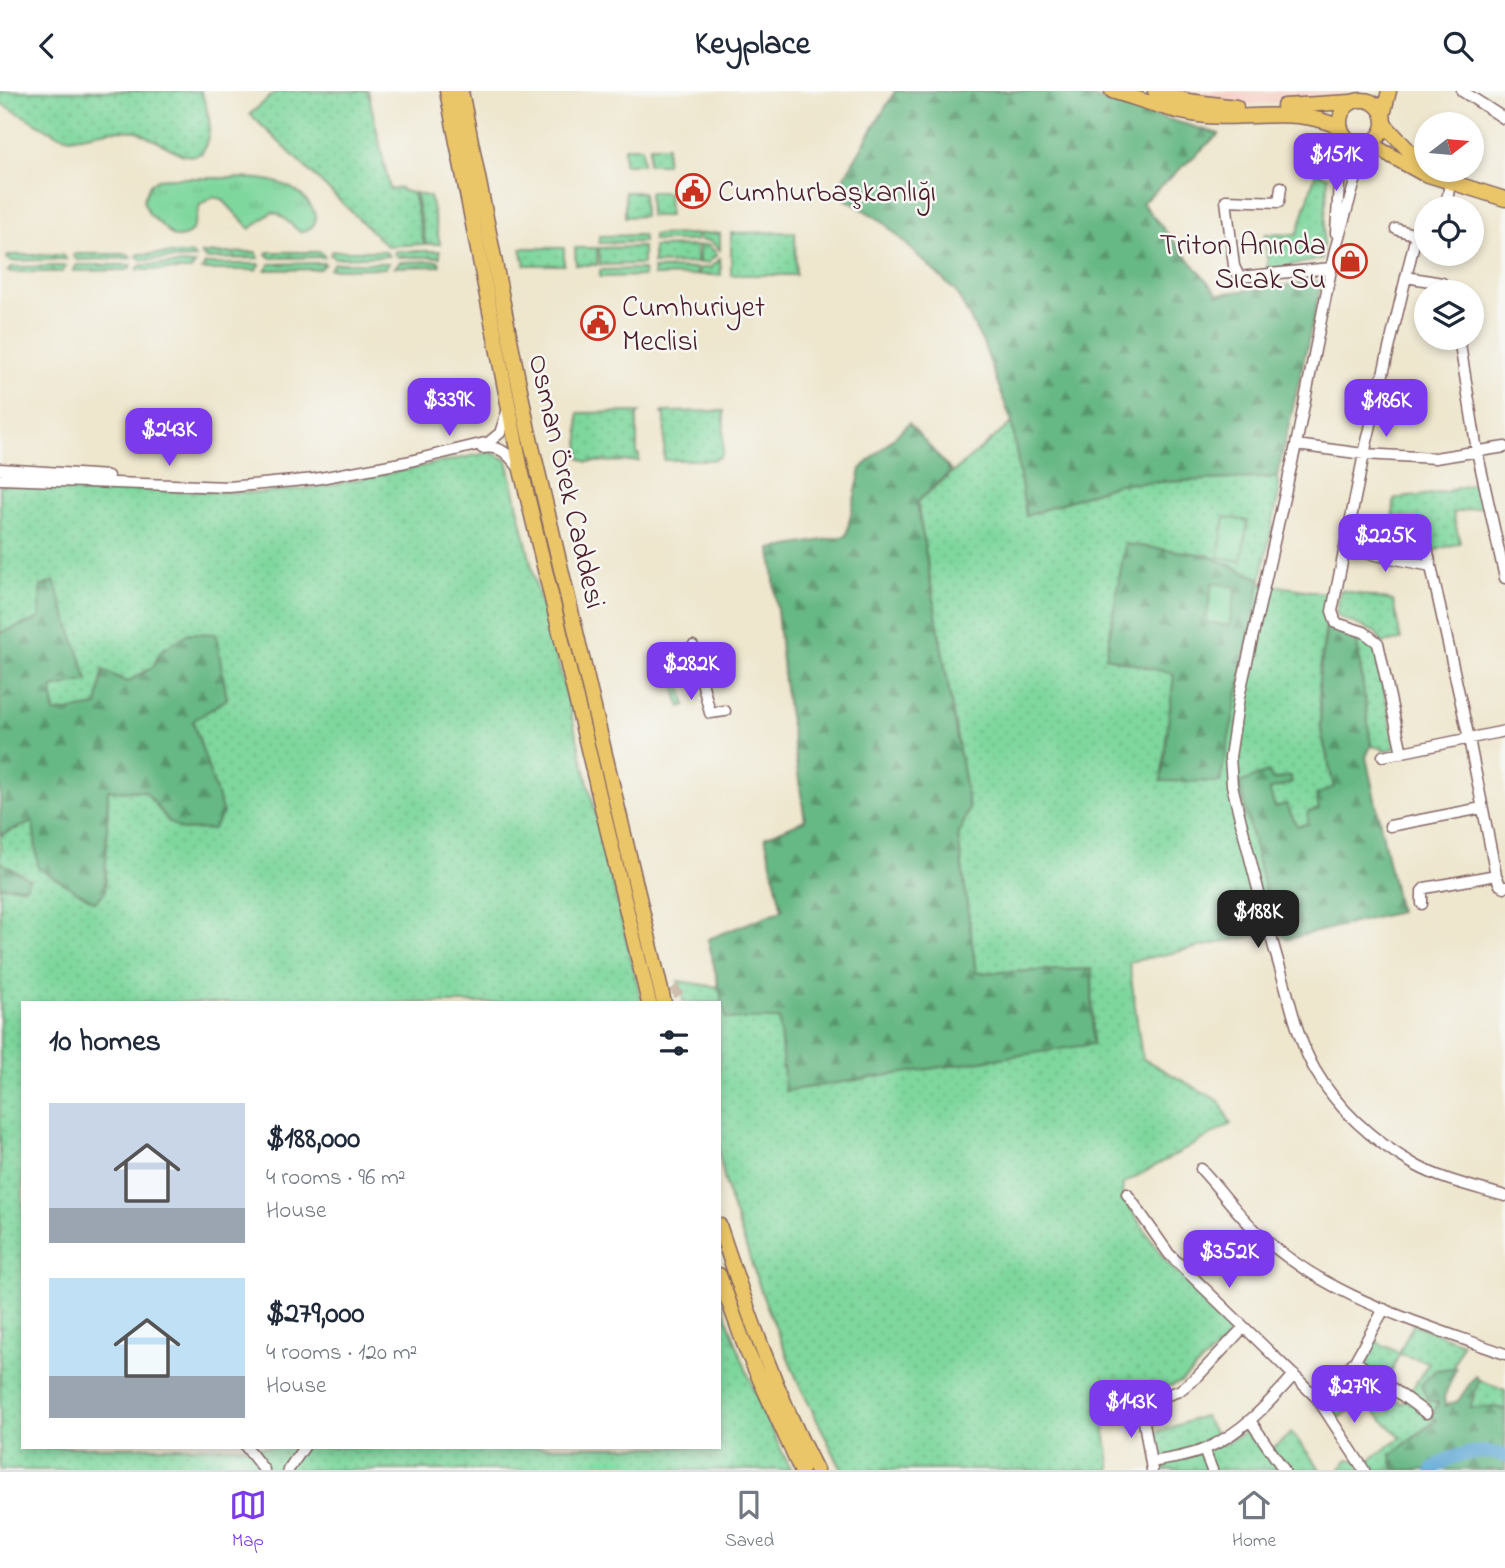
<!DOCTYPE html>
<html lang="en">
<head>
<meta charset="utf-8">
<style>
  body { margin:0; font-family:"Indie Flower",sans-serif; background:#f2f2f3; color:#1f2937; height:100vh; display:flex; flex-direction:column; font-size:26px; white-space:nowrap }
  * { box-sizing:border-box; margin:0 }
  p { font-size:23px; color:#747a83 }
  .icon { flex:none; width:38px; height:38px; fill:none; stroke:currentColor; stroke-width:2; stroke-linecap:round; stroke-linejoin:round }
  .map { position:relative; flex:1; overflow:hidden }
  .panel { position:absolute; left:21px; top:910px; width:700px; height:448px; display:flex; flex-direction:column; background:#fff; border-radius:0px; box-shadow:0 4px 10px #0003 }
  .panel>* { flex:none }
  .needle { width:46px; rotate:74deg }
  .tools { position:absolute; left:1414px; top:21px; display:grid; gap:14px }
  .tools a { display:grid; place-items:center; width:70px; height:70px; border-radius:50%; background:#fff; box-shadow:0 4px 10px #0003; font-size:35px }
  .price { position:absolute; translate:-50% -60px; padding:0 16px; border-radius:14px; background:#7c3aed; color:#fff; font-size:23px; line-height:46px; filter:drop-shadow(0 2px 4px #0008) }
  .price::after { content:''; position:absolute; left:50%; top:42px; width:21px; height:16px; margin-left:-10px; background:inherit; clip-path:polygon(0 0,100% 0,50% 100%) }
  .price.selected { background:#222; color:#fff }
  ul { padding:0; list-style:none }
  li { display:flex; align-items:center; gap:21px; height:175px; padding:0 28px }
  li span { display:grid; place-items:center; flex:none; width:196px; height:140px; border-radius:0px; color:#555 }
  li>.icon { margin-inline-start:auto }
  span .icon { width:84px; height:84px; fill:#fffc; stroke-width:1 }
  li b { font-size:30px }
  h2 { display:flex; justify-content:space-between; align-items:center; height:84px; padding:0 28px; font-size:30px }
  header { display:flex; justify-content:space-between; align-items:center; height:91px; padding:0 28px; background:#fff; font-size:32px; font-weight:800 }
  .tabs { display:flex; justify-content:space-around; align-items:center; height:98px; border-top:2px solid #e0e1e3; background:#fff; font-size:19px; color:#747a83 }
  .tabs a { display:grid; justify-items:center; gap:4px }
  .tabs .selected { color:#7c3aed }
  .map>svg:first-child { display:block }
</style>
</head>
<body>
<header><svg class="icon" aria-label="back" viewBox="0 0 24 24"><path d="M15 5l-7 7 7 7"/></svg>Keyplace<svg class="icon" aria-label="search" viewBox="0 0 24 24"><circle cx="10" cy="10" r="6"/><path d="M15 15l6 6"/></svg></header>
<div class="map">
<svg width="1505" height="1379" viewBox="0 0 1505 1379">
  <defs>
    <pattern id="grass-dots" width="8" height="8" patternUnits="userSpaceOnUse" patternTransform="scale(1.75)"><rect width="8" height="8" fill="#7ed79d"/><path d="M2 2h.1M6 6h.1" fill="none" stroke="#6eb887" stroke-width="1.8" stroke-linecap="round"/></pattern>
    <pattern id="forest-firs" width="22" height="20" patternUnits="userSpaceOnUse" patternTransform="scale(1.75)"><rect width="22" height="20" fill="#66b884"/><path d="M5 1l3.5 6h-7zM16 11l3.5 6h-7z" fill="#56956c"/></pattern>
    <pattern id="park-tufts" width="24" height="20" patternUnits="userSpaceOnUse" patternTransform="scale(1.75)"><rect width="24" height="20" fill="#7ed79d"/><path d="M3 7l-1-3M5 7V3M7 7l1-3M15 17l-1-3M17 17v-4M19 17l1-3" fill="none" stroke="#6eb887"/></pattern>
  </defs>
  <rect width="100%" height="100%" fill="#f6f6f2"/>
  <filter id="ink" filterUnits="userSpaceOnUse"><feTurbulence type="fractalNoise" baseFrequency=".0143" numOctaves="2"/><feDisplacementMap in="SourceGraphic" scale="14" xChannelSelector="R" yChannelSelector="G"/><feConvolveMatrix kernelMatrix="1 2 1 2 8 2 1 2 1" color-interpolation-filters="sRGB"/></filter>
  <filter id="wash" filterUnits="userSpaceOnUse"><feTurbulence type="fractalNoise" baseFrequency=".00686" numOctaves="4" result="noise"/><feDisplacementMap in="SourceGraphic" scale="28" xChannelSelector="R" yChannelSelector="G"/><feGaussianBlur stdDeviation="1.57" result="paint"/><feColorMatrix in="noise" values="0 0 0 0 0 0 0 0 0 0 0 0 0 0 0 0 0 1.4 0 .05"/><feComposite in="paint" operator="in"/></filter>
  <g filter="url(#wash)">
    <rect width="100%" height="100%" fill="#eee6cd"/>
    <path fill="#f7d1c7" d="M 1169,0 L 1354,0 L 1336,6 L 1243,15 L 1229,14 Z"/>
    <path fill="url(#grass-dots)" stroke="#647b64" stroke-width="2" fill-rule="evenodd" d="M 0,0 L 201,0 C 210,26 214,37 202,62 L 194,65 L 183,64 L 137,40 L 113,39 L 70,47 L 56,43 L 0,12 Z
      M 277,0 L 368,0 L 390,99 L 400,97 L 403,100 L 413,102 L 424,153 L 387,155 L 250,23 Z
      M 650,55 L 667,55 L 666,73 L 648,73 Z
      M 624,56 L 642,56 L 643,73 L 624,73 Z
      M 1316,81 L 1328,86 L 1322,168 L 1268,179 L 1265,143 L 1297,144 Z
      M 625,101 L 643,101 L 644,125 L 625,126 Z
      M 649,101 L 668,101 L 669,125 L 650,125 Z
      M 415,102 L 430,106 L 440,153 L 426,153 Z
      M 795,141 L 796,184 L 731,184 L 731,142 Z
      M 720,142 L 720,159 L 710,150 L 699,149 L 698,143 Z
      M 696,143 L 696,150 L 653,150 L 653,144 Z
      M 643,144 L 643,151 L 599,152 L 599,145 Z
      M 708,154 L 717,163 L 708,172 L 699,172 L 699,155 Z
      M 696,155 L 697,172 L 653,173 L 653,156 Z
      M 643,156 L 643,173 L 600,174 L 599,157 Z
      M 521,157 L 564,157 L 564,174 L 525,174 Z
      M 575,157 L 597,157 L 597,174 L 576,174 Z
      M 332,160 L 385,160 L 389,165 L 335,167 L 330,163 Z
      M 396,160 L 440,160 L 440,166 L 398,166 L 394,162 Z
      M 256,161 L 259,167 L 206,168 L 201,163 Z
      M 268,161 L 321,161 L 325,166 L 271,167 L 266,163 Z
      M 75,163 L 127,163 L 131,167 L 77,169 L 73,165 Z
      M 139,163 L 192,163 L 196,167 L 142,169 L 137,165 Z
      M 9,164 L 62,164 L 66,168 L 11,170 L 7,167 Z
      M 720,167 L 721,184 L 699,184 L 699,177 L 710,177 Z
      M 439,170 L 440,175 L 395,176 L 400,171 Z
      M 334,172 L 389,172 L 385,177 L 330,178 Z
      M 195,173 L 191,179 L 137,179 L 137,178 L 141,174 Z
      M 205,173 L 259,173 L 260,174 L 256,179 L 202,179 Z
      M 270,173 L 324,172 L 325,173 L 320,178 L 266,179 Z
      M 77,174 L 131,174 L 131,175 L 127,179 L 73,180 Z
      M 66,175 L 62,181 L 8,181 L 8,180 L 12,176 Z
      M 696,177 L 697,184 L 654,185 L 653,178 Z
      M 643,178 L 644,185 L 600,186 L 600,179 Z
      M 724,320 L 723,361 L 720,366 L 712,369 L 664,369 L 665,324 L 662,323 L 662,321 Z
      M 640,321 L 637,324 L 637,364 L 639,364 L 639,370 L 587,371 L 580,367 L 578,322 Z
      M 1012,332 L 1026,425 L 1117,393 L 1277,386 L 1279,401 L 1261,488 L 1207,464 L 1106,566 L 1174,583 L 1260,492 L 1330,503 L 1319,586 L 1321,639 L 1334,697 L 1308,733 L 1297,736 L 1275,716 L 1269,699 L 1273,689 L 1239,692 L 1275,840 L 1129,871 L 1142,967 L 1219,1010 L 1231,1033 L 1123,1093 L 1122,1105 L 1166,1171 L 1237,1239 L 1181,1291 L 1102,1321 L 1111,1379 L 842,1379 L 799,1293 L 763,1206 L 728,1103 L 719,1064 L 719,912 L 684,912 L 678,890 L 1092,952 L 1091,878 L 976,882 L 958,745 L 969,718 L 917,411 Z
      M 491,361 L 507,369 L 508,373 L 536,494 L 563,590 L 642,912 L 23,912 L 23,1356 L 719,1356 L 719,1203 C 739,1264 762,1322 791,1379 L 0,1379 L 0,795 L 25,796 L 29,788 L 0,771 L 0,744 L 33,731 L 105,801 L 108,699 L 145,700 L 169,731 L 213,737 L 222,722 L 193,630 L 162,559 L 153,576 L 127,591 L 97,615 L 54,623 L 52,597 L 88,588 L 41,496 L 39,528 L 0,542 L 0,394 L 261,402 L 322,396 Z
      M 1476,392 L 1483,415 L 1453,422 L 1460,452 L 1432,460 L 1425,433 L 1393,429 L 1394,408 L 1441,402 Z
      M 1341,499 L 1393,510 L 1401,549 L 1383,552 L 1375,541 L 1339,526 L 1336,521 Z
      M 1356,544 L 1369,548 L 1377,558 L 1395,657 L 1383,660 L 1382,657 L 1371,655 Z
      M 672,563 L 686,614 L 682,616 L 680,616 L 667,565 Z
      M 1413,1233 L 1462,1252 L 1453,1277 L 1436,1279 L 1437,1328 L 1391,1364 L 1394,1379 L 1339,1379 L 1348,1368 L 1367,1371 L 1401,1346 L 1363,1310 L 1337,1328 L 1326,1310 L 1355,1278 L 1375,1250 L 1399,1262 ZM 1399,1263 L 1429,1271 L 1403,1313 L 1384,1300 Z
      M 1479,1289 L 1505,1299 L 1505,1319 L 1497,1316 L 1469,1318 Z
      M 1204,1325 L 1222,1354 L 1250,1338 L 1265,1363 L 1292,1342 L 1320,1378 L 1158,1379 L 1152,1343 Z"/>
    <path fill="url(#forest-firs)" stroke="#586c58" stroke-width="2" d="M 895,0 L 1071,0 L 1219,43 L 1142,112 L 1218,203 L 1322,190 L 1277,386 L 1117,393 L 1026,425 L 1012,332 L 983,252 L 956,201 L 882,130 L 835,102 Z
      M 909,332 L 951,380 L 917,411 L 969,718 L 958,745 L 976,882 L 1092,878 L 1093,953 L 785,1000 L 779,928 L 726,928 L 708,848 L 782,819 L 765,746 L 805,729 L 784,591 L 771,458 L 846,445 L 861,378 Z
      M 1125,453 L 1207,464 L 1261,488 L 1220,691 L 1161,690 L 1174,583 L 1106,566 Z
      M 54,490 L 88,589 L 52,597 L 54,622 L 97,615 L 103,579 L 127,591 L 153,576 L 162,559 L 189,542 L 216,543 L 227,608 L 193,630 L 223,722 L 213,738 L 182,739 L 169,731 L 145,700 L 108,699 L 105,801 L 95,811 L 38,777 L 33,731 L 0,744 L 0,542 L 39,528 L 41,496 Z
      M 1327,534 L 1356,544 L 1371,654 L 1366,666 L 1399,821 L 1288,848 L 1275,840 L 1239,692 L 1268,681 L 1273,689 L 1290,685 L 1292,692 L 1269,699 L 1275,716 L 1286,713 L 1297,735 L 1308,733 L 1308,721 L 1319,718 L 1316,704 L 1334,696 L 1321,639 L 1319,586 Z
      M 0,771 L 29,788 L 26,796 L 0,795 Z
      M 1456,1277 L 1444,1307 L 1445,1315 L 1458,1310 L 1475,1285 L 1479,1289 L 1470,1317 L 1497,1316 L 1505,1319 L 1505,1379 L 1394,1379 L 1391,1364 L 1437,1329 L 1432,1327 L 1438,1311 L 1428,1310 L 1421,1294 L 1436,1279 Z"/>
    <path fill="url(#park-tufts)" stroke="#647b64" stroke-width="2" d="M 171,87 C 190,87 208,87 226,87 C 262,87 298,87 316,124 C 316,136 310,138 300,141 L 279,123 L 272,121 L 250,138 L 222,108 L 213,106 L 200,114 C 194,130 197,147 174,146 L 149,123 L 143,110 L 150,93 L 158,88 Z"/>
    <path fill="#7ed79d" stroke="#647b64" stroke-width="2" d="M 1225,426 L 1248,430 L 1241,470 L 1218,466 Z
      M 1212,492 L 1236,496 L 1229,535 L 1206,531 Z"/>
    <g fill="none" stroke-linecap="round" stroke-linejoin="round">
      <path stroke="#5ea7d5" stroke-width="14" d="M 1433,1379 C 1450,1362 1483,1357 1505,1365"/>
    </g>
  </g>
  <g filter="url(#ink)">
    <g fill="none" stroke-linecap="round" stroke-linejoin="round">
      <path stroke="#cdbead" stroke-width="10" stroke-dasharray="10 5" stroke-linecap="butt" d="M 660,912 L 681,897"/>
      <g stroke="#836564" stroke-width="13">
        <path id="minor" d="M 1462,0 L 1505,28
          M 1366,53 L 1335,159 L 1296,354 L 1239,606 L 1230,666 L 1232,694 C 1248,761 1265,828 1285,894 C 1293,923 1300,953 1315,979 C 1339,1020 1375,1051 1415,1074 C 1442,1089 1475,1096 1505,1105
          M 1281,96 L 1279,111 L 1226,109 L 1234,175 L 1239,186 L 1331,177
          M 1446,117 L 1450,91
          M 1396,138 L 1426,147
          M 1336,142 L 1342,41
          M 1406,186 L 1442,192 L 1450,201
          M 1459,247 L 1477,360 L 1505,487
          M 1296,354 L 1364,363 L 1435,367 L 1505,356
          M 482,357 C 501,354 508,363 519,377
          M 0,378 L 108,385
          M 0,388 L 229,396 L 315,388 L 406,371 L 489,351 L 500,342 L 508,318
          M 1423,439 L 1469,648 L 1496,784 L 1500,794 L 1505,796
          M 1346,458 L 1431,475
          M 693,555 L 710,622 L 725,620
          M 1402,662 L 1378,552 L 1364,541 L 1336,532 L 1332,520 L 1364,363 L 1416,144
          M 1383,665 L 1505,640
          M 1390,735 L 1482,717
          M 1422,813 L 1422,800 L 1425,797 L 1496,784
          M 1201,1078 C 1219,1097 1235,1120 1254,1138 C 1322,1205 1418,1231 1505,1263
          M 1127,1103 L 1169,1163 L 1317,1307 L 1364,1379
          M 1355,1270 L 1426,1322
          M 1317,1307 L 1355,1270 L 1384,1218
          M 1251,1331 L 1284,1379
          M 246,1356 L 264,1379
          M 1204,1359 L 1212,1379
          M 1151,1371 C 1168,1368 1188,1366 1205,1358 C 1242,1342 1267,1314 1294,1284
          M 288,1379 L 304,1356
          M 1152,1379 L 1141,1313 L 1179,1300 L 1198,1285 L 1244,1236"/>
      </g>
      <g stroke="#836564" stroke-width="17">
        <path id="major" d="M 447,0 L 521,379 L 649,912
          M 461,0 L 528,339 L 664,912
          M 1112,0 C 1143,9 1174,22 1207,25 C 1253,29 1298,15 1341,37
          M 1155,0 L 1188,10 L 1236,16
          M1340 31a22 22 0 1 1 44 0a22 22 0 1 1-44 0Z
          M 1284,15 L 1351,11
          M 1383,24 L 1389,0
          M 1384,33 L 1426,78
          M 1368,52 L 1422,82 L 1505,108
          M 719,1134 C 747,1218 775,1300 816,1379
          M 719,1184 L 746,1258 L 801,1379"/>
      </g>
      <use href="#minor" stroke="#fff" stroke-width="10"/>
      <use href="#major" stroke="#ebc669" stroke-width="14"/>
    </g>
  </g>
  <defs>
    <g id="civic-ring" transform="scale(1.75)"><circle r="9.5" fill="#f6f6f2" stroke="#c8321e" stroke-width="1.5"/><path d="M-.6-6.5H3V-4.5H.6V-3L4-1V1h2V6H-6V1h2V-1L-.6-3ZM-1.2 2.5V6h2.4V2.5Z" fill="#c8321e"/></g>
    <g id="shop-ring" transform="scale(1.75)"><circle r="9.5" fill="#f6f6f2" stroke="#c8321e" stroke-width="1.5"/><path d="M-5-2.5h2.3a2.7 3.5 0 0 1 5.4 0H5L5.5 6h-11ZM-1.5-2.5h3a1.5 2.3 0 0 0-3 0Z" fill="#c8321e"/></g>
  </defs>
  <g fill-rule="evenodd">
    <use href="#civic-ring" x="693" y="100"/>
    <use href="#shop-ring" x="1350" y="170"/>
    <use href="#civic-ring" x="598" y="232"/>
  </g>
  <g text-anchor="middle" stroke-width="5" stroke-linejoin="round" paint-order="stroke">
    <g font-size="30" fill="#4a1f2b" stroke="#f6f6f2" text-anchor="start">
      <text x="718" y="110">Cumhurbaşkanlığı</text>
      <text x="1326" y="163" text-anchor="end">Triton Anında<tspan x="1326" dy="34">Sıcak Su</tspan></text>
      <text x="622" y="225">Cumhuriyet<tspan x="622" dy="34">Meclisi</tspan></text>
    </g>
    <g font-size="30" fill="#4a1f2b" stroke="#f6f6f2">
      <text transform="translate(568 390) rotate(77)" y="10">Osman Örek Caddesi</text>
    </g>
  </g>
</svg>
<div class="tools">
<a><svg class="needle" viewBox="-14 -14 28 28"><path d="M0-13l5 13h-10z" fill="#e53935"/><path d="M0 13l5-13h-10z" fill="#747a83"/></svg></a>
<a><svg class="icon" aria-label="locate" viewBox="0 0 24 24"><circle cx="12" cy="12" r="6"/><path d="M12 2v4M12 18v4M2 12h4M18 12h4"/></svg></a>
<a><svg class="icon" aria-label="layers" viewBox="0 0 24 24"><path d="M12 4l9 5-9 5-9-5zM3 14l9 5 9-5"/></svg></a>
</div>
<b class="price" style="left:1336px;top:102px">$151K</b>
<b class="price" style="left:449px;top:347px">$339K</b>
<b class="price" style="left:1386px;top:348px">$186K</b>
<b class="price" style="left:169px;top:377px">$243K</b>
<b class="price" style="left:1385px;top:483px">$225K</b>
<b class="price" style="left:691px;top:611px">$282K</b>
<b class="price selected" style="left:1258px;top:859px">$188K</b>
<b class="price" style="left:1229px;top:1199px">$352K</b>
<b class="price" style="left:1354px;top:1334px">$279K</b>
<b class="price" style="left:1131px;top:1349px">$143K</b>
<section class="panel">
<h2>10 homes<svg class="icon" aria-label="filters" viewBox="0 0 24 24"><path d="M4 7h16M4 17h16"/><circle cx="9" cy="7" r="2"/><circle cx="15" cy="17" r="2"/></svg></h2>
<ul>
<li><span style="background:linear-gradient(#c9d6e8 75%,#9aa5b1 0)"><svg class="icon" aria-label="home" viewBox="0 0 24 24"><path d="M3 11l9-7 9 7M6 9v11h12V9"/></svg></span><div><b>$188,000</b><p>4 rooms · 96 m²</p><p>House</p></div></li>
<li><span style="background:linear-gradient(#bfe0f5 70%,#9aa5b1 0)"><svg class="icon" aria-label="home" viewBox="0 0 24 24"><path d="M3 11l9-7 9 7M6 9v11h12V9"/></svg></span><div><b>$279,000</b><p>4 rooms · 120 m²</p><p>House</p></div></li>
</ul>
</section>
</div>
<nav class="tabs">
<a class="selected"><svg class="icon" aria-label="map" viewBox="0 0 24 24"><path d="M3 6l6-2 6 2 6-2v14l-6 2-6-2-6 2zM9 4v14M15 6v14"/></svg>Map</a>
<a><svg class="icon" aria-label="saved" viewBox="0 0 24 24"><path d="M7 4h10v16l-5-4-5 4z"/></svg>Saved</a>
<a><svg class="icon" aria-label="home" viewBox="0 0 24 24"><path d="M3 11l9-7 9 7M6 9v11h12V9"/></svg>Home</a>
</nav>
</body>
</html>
